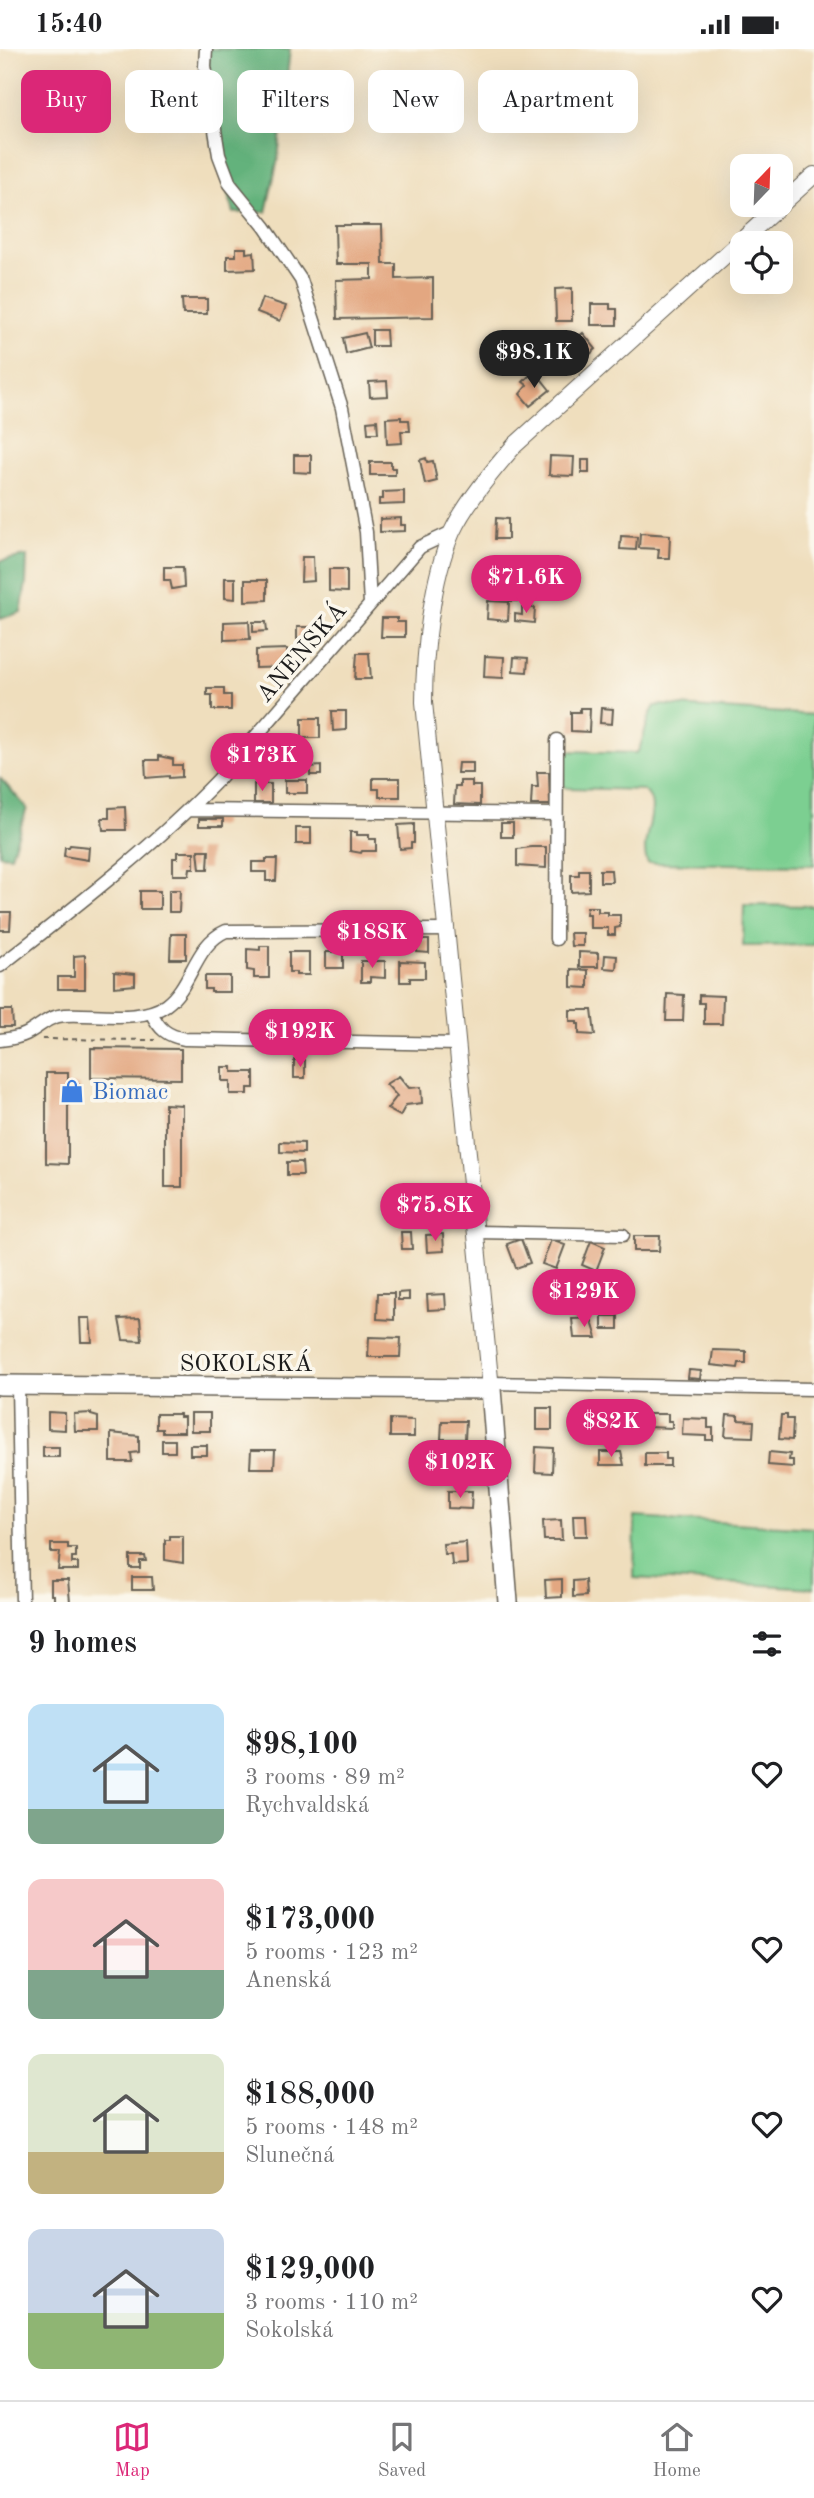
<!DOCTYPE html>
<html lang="en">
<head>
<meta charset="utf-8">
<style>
  body { margin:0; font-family:"Old Standard TT",serif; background:#f6f6f6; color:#202124; height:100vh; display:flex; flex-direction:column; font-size:26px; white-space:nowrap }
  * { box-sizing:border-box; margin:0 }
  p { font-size:23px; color:#757577 }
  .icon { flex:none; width:38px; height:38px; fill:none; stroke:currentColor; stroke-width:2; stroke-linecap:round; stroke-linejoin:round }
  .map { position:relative; height:1553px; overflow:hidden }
  .panel { display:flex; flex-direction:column; background:#fff; flex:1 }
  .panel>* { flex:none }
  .guide { position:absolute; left:21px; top:21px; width:774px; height:63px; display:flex; gap:14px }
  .needle { width:46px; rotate:23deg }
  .controls { position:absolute; left:730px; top:105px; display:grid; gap:14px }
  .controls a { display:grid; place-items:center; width:63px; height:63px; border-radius:14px; background:#fff; box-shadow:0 7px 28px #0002; font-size:35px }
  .price { position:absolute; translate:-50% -60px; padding:0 16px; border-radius:24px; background:#db2777; color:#fff; font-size:23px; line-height:46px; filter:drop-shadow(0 2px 4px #0008) }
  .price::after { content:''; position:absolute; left:50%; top:42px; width:21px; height:16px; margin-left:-10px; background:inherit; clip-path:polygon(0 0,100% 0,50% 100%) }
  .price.on { background:#222; color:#fff }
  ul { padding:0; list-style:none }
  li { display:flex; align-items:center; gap:21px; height:175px; padding:0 28px }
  li span { display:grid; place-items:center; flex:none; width:196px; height:140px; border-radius:14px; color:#555 }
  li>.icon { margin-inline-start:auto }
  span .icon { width:84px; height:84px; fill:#fffc; stroke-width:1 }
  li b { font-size:30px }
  h2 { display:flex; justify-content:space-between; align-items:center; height:84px; padding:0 28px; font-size:30px }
  .pill { padding:0 24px; border-radius:14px; background:#fff; box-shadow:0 7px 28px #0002; font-size:24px; line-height:63px }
  .pill.on { background:#db2777; color:#fff }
  .status { display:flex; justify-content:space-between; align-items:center; height:49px; padding:0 35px; background:#fff; direction:ltr }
  .status svg { height:19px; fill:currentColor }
  .dock { display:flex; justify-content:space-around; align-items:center; height:98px; border-top:2px solid #e0e0e0; background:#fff; font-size:19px; color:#757577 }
  .dock a { display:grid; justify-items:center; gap:4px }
  .dock .on { color:#db2777 }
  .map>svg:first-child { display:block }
</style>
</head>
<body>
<div class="status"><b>15:40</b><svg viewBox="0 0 49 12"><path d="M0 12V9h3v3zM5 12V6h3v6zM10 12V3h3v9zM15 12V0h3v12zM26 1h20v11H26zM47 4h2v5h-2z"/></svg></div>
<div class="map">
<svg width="814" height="1553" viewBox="0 0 814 1553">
  <rect width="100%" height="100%" fill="#fbf7ec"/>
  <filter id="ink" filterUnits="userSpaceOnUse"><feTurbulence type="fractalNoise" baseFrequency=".0143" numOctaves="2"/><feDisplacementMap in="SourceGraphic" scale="14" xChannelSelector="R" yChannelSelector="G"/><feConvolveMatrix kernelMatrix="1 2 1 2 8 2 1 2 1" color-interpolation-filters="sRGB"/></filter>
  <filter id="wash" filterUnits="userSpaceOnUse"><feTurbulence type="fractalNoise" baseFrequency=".00686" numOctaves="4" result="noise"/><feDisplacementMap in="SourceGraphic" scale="28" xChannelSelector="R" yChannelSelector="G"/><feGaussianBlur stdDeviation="1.57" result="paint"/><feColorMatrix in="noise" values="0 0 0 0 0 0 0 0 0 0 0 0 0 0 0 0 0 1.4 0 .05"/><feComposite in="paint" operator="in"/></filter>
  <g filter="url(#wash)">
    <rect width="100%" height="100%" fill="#efdebd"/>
    <path fill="#7bcf91" stroke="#4c7656" stroke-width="2" d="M 662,656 L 814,666 L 814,816 L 648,814 C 636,791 666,757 643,741 L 567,739 L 563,737 L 563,710 L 568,702 L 636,704 L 639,701 L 650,666 L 655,657 Z
      M 744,856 L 814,857 L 814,896 L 743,897 Z
      M 635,1468 L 814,1479 L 814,1539 L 634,1529 Z"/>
    <path fill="#64b27b" stroke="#40674c" stroke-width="2" d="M 199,0 L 290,0 L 278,110 L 266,163 L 234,164 L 208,77 Z
      M 27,507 L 26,534 L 21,563 L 0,570 L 0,512 Z
      M 0,729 L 27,759 L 11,807 L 0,806 Z"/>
    <g id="blocks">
      <path fill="#e3a781" d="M 335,176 L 382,176 L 383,215 L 396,215 L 396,230 L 433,229 L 433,268 L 337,270 L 336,231 L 372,230 L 372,215 L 336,215 Z
        M 236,199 L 246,199 L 246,204 L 254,203 L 255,220 L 227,221 L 227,207 L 236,207 Z
        M 572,239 L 572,272 L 556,272 L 555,240 Z
        M 262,249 L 286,257 L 280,272 L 257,263 Z
        M 182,250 L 207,250 L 207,265 L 183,265 Z
        M 591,255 L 610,255 L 610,260 L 617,260 L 617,276 L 591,276 Z
        M 372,281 L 386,281 L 387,297 L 372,297 Z
        M 365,284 L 369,299 L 346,305 L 343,289 Z
        M 583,284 L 596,300 L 582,312 L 568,296 Z
        M 530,326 L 534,330 L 538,326 L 550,341 L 530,357 L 520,345 L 527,336 L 523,333 Z
        M 387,332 L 388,347 L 370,348 L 369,333 Z
        M 401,368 L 401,371 L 409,371 L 410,382 L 401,382 L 402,394 L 387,395 L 386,369 Z
        M 377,371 L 378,384 L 368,384 L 367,372 Z
        M 294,406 L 311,406 L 311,424 L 294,423 Z
        M 550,407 L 574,408 L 573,427 L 549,426 Z
        M 426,409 L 427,413 L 433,412 L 437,432 L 425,435 L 420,411 Z
        M 582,411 L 589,411 L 589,424 L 582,424 Z
        M 370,413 L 391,413 L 391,419 L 395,419 L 395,426 L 370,426 Z
        M 404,442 L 404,455 L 379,456 L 379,450 L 383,450 L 383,443 Z
        M 401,469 L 401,476 L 405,476 L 405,482 L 380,483 L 380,470 Z
        M 496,469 L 508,470 L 508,490 L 495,490 Z
        M 640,484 L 670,486 L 669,509 L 658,509 L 659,500 L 639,499 Z
        M 621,487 L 637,488 L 636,501 L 620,500 Z
        M 302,508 L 313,508 L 314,532 L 301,533 Z
        M 164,518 L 183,518 L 184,538 L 172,540 L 170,531 L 164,531 Z
        M 329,520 L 347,520 L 347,543 L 329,542 Z
        M 225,529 L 235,529 L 235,550 L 225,549 Z
        M 245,531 L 267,531 L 267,551 L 245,552 Z
        M 510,540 L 517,540 L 517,552 L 510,552 Z
        M 488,552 L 509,553 L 508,572 L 487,570 Z
        M 522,558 L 535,559 L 534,574 L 515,572 L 515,565 L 522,566 Z
        M 382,569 L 397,569 L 397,573 L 405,573 L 405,588 L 381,588 Z
        M 249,572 L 250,590 L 224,591 L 224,573 Z
        M 253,573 L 266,573 L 267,582 L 253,583 Z
        M 297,578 L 316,578 L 316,589 L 297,590 Z
        M 287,600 L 288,618 L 256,619 L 256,601 Z
        M 357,604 L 369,604 L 371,630 L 355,630 Z
        M 485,607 L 504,608 L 503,629 L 484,628 Z
        M 514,608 L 528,609 L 527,623 L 513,622 Z
        M 207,639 L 224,639 L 224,646 L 231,646 L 231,661 L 212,661 L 212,646 L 207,646 Z
        M 580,659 L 590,659 L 589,683 L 571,682 L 571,663 L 580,663 Z
        M 601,659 L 613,660 L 612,675 L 600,674 Z
        M 332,662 L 346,662 L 346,681 L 333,682 Z
        M 302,669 L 320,669 L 320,689 L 302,689 Z
        M 284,699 L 301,699 L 301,715 L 284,715 Z
        M 159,707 L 173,710 L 173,716 L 182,716 L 182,728 L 169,729 L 169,727 L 146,729 L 145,711 L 159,711 Z
        M 458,714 L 473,714 L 473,724 L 457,724 Z
        M 321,717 L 321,726 L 310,726 L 310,718 Z
        M 537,723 L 549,723 L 550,756 L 531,756 L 532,738 L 538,738 Z
        M 373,729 L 400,729 L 400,748 L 379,748 L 379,740 L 373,740 Z
        M 285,731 L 307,731 L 307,744 L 285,744 Z
        M 460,732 L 472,732 L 472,737 L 480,737 L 480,756 L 454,755 L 455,737 L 460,737 Z
        M 254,735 L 271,735 L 271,754 L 254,754 Z
        M 125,758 L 126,781 L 103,781 L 102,769 L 109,769 L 109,759 Z
        M 199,770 L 223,770 L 223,777 L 199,777 Z
        M 501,774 L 513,774 L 513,788 L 501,788 Z
        M 414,775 L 414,794 L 411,794 L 411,799 L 400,800 L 398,776 Z
        M 296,779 L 311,779 L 311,795 L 296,795 Z
        M 350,783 L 357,783 L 357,786 L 369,786 L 369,790 L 376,790 L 376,802 L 362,802 L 361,804 L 350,802 Z
        M 70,796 L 89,798 L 88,811 L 64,807 L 65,798 L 69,798 Z
        M 531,798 L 546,798 L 546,819 L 517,817 L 517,800 Z
        M 198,801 L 209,801 L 208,820 L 200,820 Z
        M 177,803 L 194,803 L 194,819 L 190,819 L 189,826 L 173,826 L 173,809 L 177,809 Z
        M 266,810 L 277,810 L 276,832 L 266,832 L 266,823 L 252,823 L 252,813 L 266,813 Z
        M 579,821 L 589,821 L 589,842 L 571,843 L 571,826 L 579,826 Z
        M 600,821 L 611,821 L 612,833 L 600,833 Z
        M 169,841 L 180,841 L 179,863 L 169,863 Z
        M 140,842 L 160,842 L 160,860 L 140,860 Z
        M 587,858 L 598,858 L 598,863 L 608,863 L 608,866 L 620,866 L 620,878 L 615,879 L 615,886 L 608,886 L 608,879 L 590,879 L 590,865 L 586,865 Z
        M 0,863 L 11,863 L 10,881 L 0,881 Z
        M 570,884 L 583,884 L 583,897 L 571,897 Z
        M 171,885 L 186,885 L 186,910 L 170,910 Z
        M 417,891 L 429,891 L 429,904 L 417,903 Z
        M 260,897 L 269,897 L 269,929 L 254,929 L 254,922 L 247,921 L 247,900 L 260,901 Z
        M 289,903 L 309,903 L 309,926 L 296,926 L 296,923 L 289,923 Z
        M 326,903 L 343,903 L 343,919 L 326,919 Z
        M 579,903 L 598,904 L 598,918 L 579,918 Z
        M 85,906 L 85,940 L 58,940 L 58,928 L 74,928 L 74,907 Z
        M 605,906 L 617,907 L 616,920 L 604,919 Z
        M 361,912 L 385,912 L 385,929 L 370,928 L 370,933 L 361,933 Z
        M 400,912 L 425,913 L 425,929 L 410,929 L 410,933 L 400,933 Z
        M 571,920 L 588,921 L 588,939 L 571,938 Z
        M 114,923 L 135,925 L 135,936 L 114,938 Z
        M 205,927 L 230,927 L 230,943 L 211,943 L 211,940 L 205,940 Z
        M 667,945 L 684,946 L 683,972 L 666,972 Z
        M 699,946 L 723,947 L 722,975 L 704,975 L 704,954 L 699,954 Z
        M 0,961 L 12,961 L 13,978 L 0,978 Z
        M 570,961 L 592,961 L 595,986 L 579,985 L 579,975 L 577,975 L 577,972 L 570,972 Z
        M 91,999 L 181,1000 L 181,1030 L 91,1029 Z
        M 294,1011 L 305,1011 L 305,1029 L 294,1029 Z
        M 222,1018 L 232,1018 L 232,1023 L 254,1023 L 254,1039 L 248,1039 L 248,1045 L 230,1045 L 230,1032 L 222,1032 Z
        M 46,1024 L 68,1024 L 68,1036 L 79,1036 L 79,1049 L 68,1049 L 68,1115 L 46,1114 Z
        M 399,1027 L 409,1039 L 421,1038 L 422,1054 L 406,1056 L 400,1067 L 387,1060 L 397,1047 L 386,1035 Z
        M 165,1055 L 182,1056 L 182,1138 L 165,1138 Z
        M 280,1093 L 304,1094 L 304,1104 L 280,1103 Z
        M 287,1113 L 302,1113 L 303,1126 L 287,1126 Z
        M 401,1183 L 411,1183 L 412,1200 L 402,1200 Z
        M 443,1185 L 444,1202 L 427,1203 L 426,1186 Z
        M 634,1187 L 660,1187 L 659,1202 L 634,1202 Z
        M 521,1190 L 530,1214 L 516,1219 L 507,1195 Z
        M 551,1191 L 565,1196 L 556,1220 L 542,1215 Z
        M 591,1192 L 605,1198 L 596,1222 L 582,1216 Z
        M 409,1243 L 409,1251 L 398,1251 L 398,1244 Z
        M 378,1244 L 394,1244 L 394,1271 L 377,1270 Z
        M 445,1245 L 446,1260 L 428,1261 L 427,1246 Z
        M 602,1267 L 618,1267 L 618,1280 L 602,1280 Z
        M 80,1269 L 90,1269 L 92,1293 L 81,1293 Z
        M 140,1269 L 142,1292 L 123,1291 L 119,1270 Z
        M 591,1269 L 597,1289 L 574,1289 L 572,1270 Z
        M 369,1288 L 401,1289 L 400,1308 L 368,1308 Z
        M 713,1301 L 746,1302 L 746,1314 L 739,1314 L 738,1319 L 711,1316 Z
        M 689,1321 L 701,1322 L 700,1330 L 688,1329 Z
        M 537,1359 L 552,1359 L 552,1381 L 537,1381 Z
        M 48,1363 L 65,1364 L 65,1381 L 48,1380 Z
        M 611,1363 L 617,1363 L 617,1367 L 624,1367 L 624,1388 L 610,1388 Z
        M 91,1364 L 91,1366 L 98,1368 L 98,1382 L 75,1382 L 74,1365 Z
        M 191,1364 L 210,1364 L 210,1382 L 191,1382 Z
        M 156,1365 L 180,1365 L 180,1368 L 184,1368 L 184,1383 L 162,1383 L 162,1380 L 156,1380 Z
        M 647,1365 L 668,1365 L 668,1372 L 672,1372 L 672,1379 L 647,1378 Z
        M 727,1366 L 738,1367 L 738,1371 L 754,1372 L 753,1388 L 725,1387 Z
        M 781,1366 L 787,1366 L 787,1370 L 793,1370 L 792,1391 L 779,1390 Z
        M 683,1369 L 708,1370 L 708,1379 L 713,1379 L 713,1391 L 706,1391 L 706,1387 L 682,1386 Z
        M 390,1370 L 414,1371 L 414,1388 L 390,1388 Z
        M 442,1372 L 466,1372 L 465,1390 L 441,1390 Z
        M 111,1384 L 139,1387 L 139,1403 L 131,1404 L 132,1413 L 111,1413 Z
        M 162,1391 L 175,1391 L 175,1403 L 162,1403 Z
        M 190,1396 L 207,1396 L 207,1406 L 190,1406 Z
        M 43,1398 L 59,1398 L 59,1408 L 43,1408 Z
        M 536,1398 L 553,1399 L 552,1424 L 535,1423 Z
        M 251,1401 L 275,1401 L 274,1419 L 250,1419 Z
        M 600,1403 L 621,1403 L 624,1416 L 600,1416 Z
        M 769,1403 L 790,1405 L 789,1411 L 793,1411 L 793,1418 L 768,1416 Z
        M 645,1404 L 666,1404 L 666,1410 L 670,1410 L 670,1417 L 645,1417 Z
        M 445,1406 L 469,1406 L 469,1424 L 445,1424 Z
        M 448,1442 L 472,1442 L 471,1460 L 448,1459 Z
        M 573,1466 L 586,1466 L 587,1487 L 574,1487 Z
        M 561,1471 L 562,1491 L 544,1491 L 543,1472 Z
        M 170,1487 L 183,1487 L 183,1514 L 165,1511 L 165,1491 L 170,1491 Z
        M 466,1493 L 467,1515 L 452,1516 L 451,1505 L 444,1505 L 443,1495 Z
        M 51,1495 L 68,1495 L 68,1499 L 76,1499 L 76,1508 L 72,1508 L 72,1514 L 78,1514 L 78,1521 L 58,1521 L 60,1503 L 51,1503 Z
        M 130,1507 L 145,1507 L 146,1512 L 140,1512 L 140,1519 L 130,1519 Z
        M 132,1528 L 152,1528 L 153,1541 L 132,1541 Z
        M 562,1530 L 562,1548 L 546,1549 L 545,1531 Z
        M 51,1531 L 68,1531 L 70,1553 L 54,1553 L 54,1546 L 51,1546 Z
        M 585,1531 L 586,1547 L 573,1548 L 573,1532 Z"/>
    </g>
  </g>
  <g filter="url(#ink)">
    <use href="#blocks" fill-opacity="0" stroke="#666054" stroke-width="2"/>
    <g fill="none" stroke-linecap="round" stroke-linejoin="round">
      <g stroke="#666054" stroke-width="15">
        <path id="minor" d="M 206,0 L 205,17 L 219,106 L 230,135 L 265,178 L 301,231 L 342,359 L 366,483 L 370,555
          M 189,761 L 556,765
          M 556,890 L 557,691
          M 0,917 C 75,858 151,800 218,731 L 420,498 L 452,483
          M 151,963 C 159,980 167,987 185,990 L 458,995
          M 0,991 C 9,990 18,989 26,985 C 40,978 48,967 65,966 C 93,964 142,974 166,956 C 193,936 194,896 226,882 L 447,881
          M 477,1183 L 623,1186
          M 491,1334 L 814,1340
          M 18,1337 L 22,1553"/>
      </g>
      <g stroke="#666054" stroke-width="18">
        <path id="tertiary" d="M 491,1340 L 424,653 C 424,603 432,529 452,483 C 466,453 493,421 515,396 L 814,126"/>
      </g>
      <g stroke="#666054" stroke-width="22">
        <path id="secondary" d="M 0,1336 L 491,1340 L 508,1553"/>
      </g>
      <path stroke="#666054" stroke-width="2" stroke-dasharray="5 5" stroke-linecap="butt" d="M 42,990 L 155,991"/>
      <use href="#minor" stroke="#fff" stroke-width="12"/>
      <use href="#tertiary" stroke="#fff" stroke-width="16"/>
      <use href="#secondary" stroke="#fff" stroke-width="19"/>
    </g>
  </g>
  <defs>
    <g id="shop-bare" transform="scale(1.89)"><path d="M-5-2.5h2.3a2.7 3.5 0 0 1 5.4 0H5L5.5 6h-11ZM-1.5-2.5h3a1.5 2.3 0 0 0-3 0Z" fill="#3f7fe0" stroke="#fbf7ec" stroke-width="2.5" paint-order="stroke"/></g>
  </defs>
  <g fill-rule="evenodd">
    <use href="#shop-bare" x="72" y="1042"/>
  </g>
  <g text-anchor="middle" stroke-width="7" stroke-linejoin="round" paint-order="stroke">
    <g font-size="24" fill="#1c1c1c" stroke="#fbf7ec">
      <text transform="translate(301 603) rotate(-49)" y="8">ANENSKÁ</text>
      <text x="246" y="1322">SOKOLSKÁ</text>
    </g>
    <g font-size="24" fill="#366cbe" stroke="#fbf7ec" text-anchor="start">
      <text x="92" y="1050">Biomac</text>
    </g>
  </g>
</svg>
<div class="controls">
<a><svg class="needle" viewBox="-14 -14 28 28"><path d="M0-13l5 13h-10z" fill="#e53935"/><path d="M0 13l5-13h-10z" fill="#757577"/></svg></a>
<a><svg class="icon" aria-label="locate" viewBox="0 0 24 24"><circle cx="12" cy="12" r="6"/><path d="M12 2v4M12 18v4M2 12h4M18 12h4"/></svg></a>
</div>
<b class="price on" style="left:534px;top:341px">$98.1K</b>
<b class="price" style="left:526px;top:566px">$71.6K</b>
<b class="price" style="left:262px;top:744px">$173K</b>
<b class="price" style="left:372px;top:921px">$188K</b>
<b class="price" style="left:300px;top:1020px">$192K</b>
<b class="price" style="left:435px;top:1194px">$75.8K</b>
<b class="price" style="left:584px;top:1280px">$129K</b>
<b class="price" style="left:611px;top:1410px">$82K</b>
<b class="price" style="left:460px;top:1451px">$102K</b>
<div class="guide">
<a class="pill on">Buy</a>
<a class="pill">Rent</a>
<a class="pill">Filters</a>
<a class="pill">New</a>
<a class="pill">Apartment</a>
</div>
</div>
<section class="panel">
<h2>9 homes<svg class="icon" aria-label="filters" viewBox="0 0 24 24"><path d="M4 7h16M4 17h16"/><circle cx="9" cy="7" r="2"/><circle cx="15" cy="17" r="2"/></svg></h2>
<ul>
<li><span style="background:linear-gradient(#bfe0f5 75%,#7fa58c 0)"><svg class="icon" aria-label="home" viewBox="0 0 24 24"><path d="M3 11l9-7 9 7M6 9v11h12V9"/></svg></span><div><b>$98,100</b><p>3 rooms · 89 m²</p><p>Rychvaldská</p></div><svg class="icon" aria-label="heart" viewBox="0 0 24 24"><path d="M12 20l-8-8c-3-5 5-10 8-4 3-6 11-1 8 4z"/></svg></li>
<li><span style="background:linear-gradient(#f6c9c9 65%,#7fa58c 0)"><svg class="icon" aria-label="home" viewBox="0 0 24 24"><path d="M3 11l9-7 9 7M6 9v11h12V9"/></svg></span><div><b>$173,000</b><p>5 rooms · 123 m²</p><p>Anenská</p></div><svg class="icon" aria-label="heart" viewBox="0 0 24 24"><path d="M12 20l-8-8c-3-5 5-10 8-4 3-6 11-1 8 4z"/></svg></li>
<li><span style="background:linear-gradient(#dfe7d0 70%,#c2b280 0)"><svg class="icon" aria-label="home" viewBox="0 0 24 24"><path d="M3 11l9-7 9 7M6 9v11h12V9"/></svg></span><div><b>$188,000</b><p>5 rooms · 148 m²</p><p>Slunečná</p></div><svg class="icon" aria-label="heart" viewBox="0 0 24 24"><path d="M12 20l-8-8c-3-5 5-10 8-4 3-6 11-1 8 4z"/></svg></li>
<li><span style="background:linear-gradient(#c9d6e8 60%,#8fb573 0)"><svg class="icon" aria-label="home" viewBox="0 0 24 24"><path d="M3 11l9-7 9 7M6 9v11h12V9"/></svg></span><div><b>$129,000</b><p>3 rooms · 110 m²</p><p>Sokolská</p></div><svg class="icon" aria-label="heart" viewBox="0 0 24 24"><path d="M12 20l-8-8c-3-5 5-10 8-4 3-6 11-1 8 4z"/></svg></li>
</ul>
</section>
<nav class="dock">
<a class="on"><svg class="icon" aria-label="map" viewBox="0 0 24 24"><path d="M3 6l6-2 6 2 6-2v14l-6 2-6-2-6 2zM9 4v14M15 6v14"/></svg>Map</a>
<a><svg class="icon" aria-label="saved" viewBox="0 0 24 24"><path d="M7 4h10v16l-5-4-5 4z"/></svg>Saved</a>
<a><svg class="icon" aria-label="home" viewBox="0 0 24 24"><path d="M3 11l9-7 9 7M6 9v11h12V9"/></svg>Home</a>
</nav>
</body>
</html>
